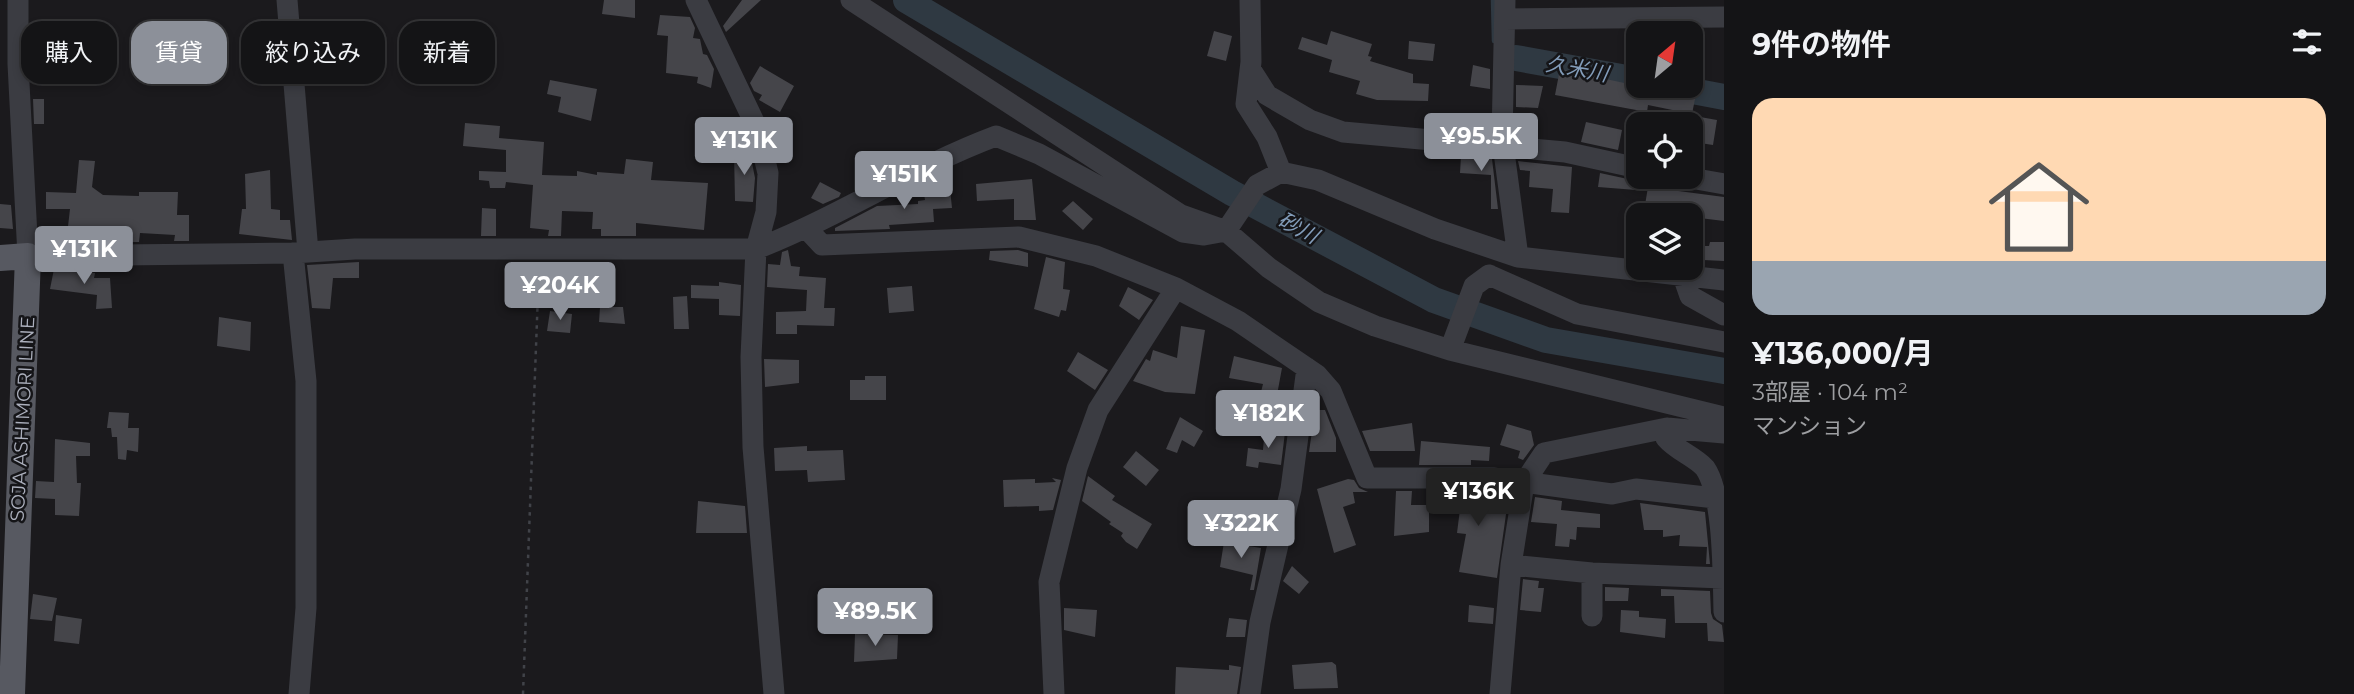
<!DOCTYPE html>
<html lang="ja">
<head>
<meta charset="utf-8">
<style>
  body { margin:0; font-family:Montserrat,"Noto Sans JP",sans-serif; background:#212123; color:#f1f3f6; height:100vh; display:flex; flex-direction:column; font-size:26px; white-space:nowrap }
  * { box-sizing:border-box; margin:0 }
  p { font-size:23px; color:#9d9ea1 }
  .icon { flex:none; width:38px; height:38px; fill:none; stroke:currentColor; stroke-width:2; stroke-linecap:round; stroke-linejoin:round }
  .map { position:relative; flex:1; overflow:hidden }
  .details { display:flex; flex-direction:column; background:#141416; width:630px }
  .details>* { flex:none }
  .guide { position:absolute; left:21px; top:21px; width:665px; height:63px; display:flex; gap:14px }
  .needle { width:46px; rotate:29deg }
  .tools { position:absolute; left:1626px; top:21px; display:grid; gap:14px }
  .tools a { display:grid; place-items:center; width:77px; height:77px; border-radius:14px; background:#141416; box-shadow:0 4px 10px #0003,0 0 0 2px #333335; font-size:35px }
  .price { position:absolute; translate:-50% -60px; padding:0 16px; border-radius:7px; background:#8c9099; color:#fff; font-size:23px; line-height:46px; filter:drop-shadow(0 2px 4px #0008) }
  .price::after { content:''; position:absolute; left:50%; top:42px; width:21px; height:16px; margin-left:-10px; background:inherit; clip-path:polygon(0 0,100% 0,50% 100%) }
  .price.current { background:#222; color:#fff }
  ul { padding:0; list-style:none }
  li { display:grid; align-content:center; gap:14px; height:371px; padding:0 28px }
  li+li { border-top:2px solid #333335 }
  li span { display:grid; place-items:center; height:217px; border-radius:21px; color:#555 }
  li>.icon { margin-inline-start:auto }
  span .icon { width:126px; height:126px; fill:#fffc; stroke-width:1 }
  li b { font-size:30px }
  h2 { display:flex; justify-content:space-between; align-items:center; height:84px; padding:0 28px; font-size:30px }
  .chip { padding:0 24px; border-radius:21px; background:#141416; box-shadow:0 4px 10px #0003,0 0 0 2px #333335; font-size:24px; line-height:63px }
  .chip.current { background:#8c9099; color:#fff }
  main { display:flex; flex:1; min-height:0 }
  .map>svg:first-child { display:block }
</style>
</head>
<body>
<main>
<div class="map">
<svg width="1724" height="694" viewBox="0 0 1724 694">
  <rect width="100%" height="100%" fill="#1b1a1d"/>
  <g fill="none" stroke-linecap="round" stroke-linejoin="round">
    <path stroke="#2f3942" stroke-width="4.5" d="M 1493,0 L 1494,41"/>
    <path stroke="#2f3942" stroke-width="26" d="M 906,0 L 1232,193 L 1434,300 L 1546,340 L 1724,371
      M 1516,58 L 1638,80
      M 1666,86 L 1724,97"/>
  </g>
  <path fill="#45454a" d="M 604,0 L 635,0 L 635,18 L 602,14 Z
    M 742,0 L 761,0 L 726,32 L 723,26 Z
    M 660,15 L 690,17 L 695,28 L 693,38 L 700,39 L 703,54 L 707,55 L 714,69 L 711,88 L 697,83 L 698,77 L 666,73 L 668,36 L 657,35 Z
    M 1214,31 L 1232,36 L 1226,61 L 1207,56 Z
    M 1331,31 L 1372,44 L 1368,56 L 1372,57 L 1370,61 L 1413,74 L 1413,83 L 1429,84 L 1428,101 L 1377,100 L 1356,94 L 1360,81 L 1329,72 L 1332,60 L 1298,49 L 1302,37 L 1327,45 Z
    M 1409,41 L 1435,44 L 1433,61 L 1408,59 Z
    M 1473,65 L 1490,69 L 1490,89 L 1470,86 Z
    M 760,66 L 794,86 L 780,112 L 759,100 L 762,95 L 754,91 L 750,83 Z
    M 1560,69 L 1638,86 L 1655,86 L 1654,90 L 1682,95 L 1695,99 L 1692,114 L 1648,105 L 1647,112 L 1555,95 Z
    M 550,80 L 597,89 L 591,121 L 558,112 L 561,97 L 547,94 Z
    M 1516,85 L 1543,86 L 1538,108 L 1516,107 Z
    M 33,99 L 44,99 L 44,124 L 34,124 Z
    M 1700,117 L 1717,120 L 1713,145 L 1700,143 L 1701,139 L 1696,138 Z
    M 1586,122 L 1622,130 L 1618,150 L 1581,142 Z
    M 465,123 L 500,126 L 499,138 L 544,142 L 542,175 L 577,176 L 577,171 L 597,175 L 597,172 L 624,174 L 626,159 L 653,162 L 651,180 L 708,183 L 704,230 L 636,223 L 636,236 L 601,236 L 601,229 L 592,229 L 593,212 L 562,211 L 561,236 L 548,236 L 549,230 L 530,228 L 533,185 L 506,182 L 505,188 L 490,188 L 489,181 L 479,180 L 479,171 L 506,172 L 506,150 L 463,146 Z
    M 734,152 L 750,153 L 755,178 L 753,202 L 735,201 Z
    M 1461,156 L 1492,159 L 1498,209 L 1491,209 L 1491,175 L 1460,173 Z
    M 79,160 L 95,161 L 92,187 L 103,195 L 139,196 L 139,192 L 178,192 L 177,215 L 189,215 L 189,241 L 174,241 L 175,235 L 140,233 L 139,242 L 125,242 L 126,236 L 96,231 L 86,231 L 83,236 L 67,235 L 70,209 L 46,209 L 46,192 L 76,193 Z
    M 1518,161 L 1572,167 L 1569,213 L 1551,212 L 1553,189 L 1529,187 L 1530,171 L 1520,170 Z
    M 270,170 L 271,209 L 280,210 L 280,220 L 290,220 L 292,240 L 239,234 L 242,209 L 246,209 L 245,174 Z
    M 1600,173 L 1637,181 L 1636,190 L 1598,187 Z
    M 949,179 L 952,208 L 933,209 L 934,222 L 889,225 L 890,229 L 835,231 L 835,228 L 877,206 L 918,204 L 918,201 L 925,200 L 924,194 L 928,194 L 927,181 Z
    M 1032,179 L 1036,220 L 1014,220 L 1014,199 L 977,201 L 976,184 Z
    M 820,182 L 841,193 L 839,197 L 823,204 L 811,198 Z
    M 1648,187 L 1724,197 L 1724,221 L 1675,215 L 1676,210 L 1645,205 Z
    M 1073,201 L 1093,219 L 1083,230 L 1062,211 Z
    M 0,204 L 11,205 L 13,229 L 0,228 Z
    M 482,208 L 496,209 L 496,236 L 481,236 Z
    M 1710,242 L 1724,242 L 1724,261 L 1703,260 L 1703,246 L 1709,246 Z
    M 788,250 L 791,266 L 800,267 L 799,276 L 826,278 L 824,308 L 835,308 L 834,326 L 797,325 L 797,334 L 776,334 L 776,312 L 806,311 L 807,290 L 767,287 L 768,264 L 780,265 L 782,252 Z
    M 1018,250 L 1028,253 L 1028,267 L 989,260 L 990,251 Z
    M 1046,257 L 1065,262 L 1063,289 L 1070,290 L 1066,311 L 1061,310 L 1059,317 L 1034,309 Z
    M 359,262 L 359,278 L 333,278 L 330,309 L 312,308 L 307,265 Z
    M 54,269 L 95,273 L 94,278 L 110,278 L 112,308 L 96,309 L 97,295 L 50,289 Z
    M 719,282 L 741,285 L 740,316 L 719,315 L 719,299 L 691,298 L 691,285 L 719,286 Z
    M 912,286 L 914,311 L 889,313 L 887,288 Z
    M 1128,287 L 1153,300 L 1139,320 L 1119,306 Z
    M 687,296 L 689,329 L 674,329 L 673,297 Z
    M 600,307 L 623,307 L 625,324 L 599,322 Z
    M 550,311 L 572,314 L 570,333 L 547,331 Z
    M 219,317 L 251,322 L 250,351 L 217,346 Z
    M 1181,326 L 1205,330 L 1195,394 L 1165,392 L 1133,381 L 1146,359 L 1150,361 L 1153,350 L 1177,358 Z
    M 1078,352 L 1108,370 L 1095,390 L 1067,371 Z
    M 1234,356 L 1282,368 L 1277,395 L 1261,392 L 1263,384 L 1229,378 Z
    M 764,359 L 799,360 L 799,383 L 765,387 Z
    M 865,376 L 886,376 L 886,400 L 850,400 L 850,380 L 865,380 Z
    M 1315,410 L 1325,410 L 1336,438 L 1336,452 L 1309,452 Z
    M 109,412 L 129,413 L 128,428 L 139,428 L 138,452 L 127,450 L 126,460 L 118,459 L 117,437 L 112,437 L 111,428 L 107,428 Z
    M 1180,417 L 1203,431 L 1194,447 L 1182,440 L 1177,453 L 1166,449 Z
    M 1412,423 L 1415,451 L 1370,451 L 1362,431 Z
    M 1286,424 L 1281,465 L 1259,462 L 1258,468 L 1246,466 L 1248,448 L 1263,450 L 1264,438 Z
    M 1507,424 L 1531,431 L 1534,445 L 1523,460 L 1518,458 L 1520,451 L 1500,445 Z
    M 55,439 L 90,443 L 90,456 L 76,456 L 77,483 L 81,483 L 79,516 L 55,515 L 55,499 L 35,498 L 36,481 L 54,482 Z
    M 1421,441 L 1490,447 L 1489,461 L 1471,460 L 1471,465 L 1419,465 Z
    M 807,446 L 807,451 L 843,450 L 845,480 L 808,482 L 807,470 L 775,471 L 774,448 Z
    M 1136,451 L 1159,470 L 1146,486 L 1123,467 Z
    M 1088,476 L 1115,496 L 1112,500 L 1152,524 L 1137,549 L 1126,542 L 1121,536 L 1123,533 L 1109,524 L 1111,522 L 1082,501 Z
    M 1035,479 L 1035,483 L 1056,482 L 1052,478 L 1061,480 L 1053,510 L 1039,511 L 1039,506 L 1004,507 L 1003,480 Z
    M 1348,479 L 1354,480 L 1359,488 L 1368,492 L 1353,492 L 1355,503 L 1343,507 L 1356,545 L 1334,553 L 1317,489 Z
    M 1396,491 L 1412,491 L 1411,505 L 1429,505 L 1429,532 L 1394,536 Z
    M 1435,491 L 1509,493 L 1497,578 L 1459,572 L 1466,534 L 1457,533 L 1460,509 L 1434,507 Z
    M 1535,497 L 1562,501 L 1561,510 L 1600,514 L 1600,528 L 1577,527 L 1576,540 L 1570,539 L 1569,547 L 1555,546 L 1557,524 L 1531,522 Z
    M 698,501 L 745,506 L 747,533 L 696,533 Z
    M 1640,503 L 1705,512 L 1710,564 L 1706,564 L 1707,547 L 1679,546 L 1680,535 L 1663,537 L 1663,530 L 1644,530 Z
    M 1224,542 L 1261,548 L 1254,590 L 1250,590 L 1253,575 L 1220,567 Z
    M 1292,566 L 1309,582 L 1299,594 L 1283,581 Z
    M 1523,579 L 1539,581 L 1538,588 L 1544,588 L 1541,612 L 1520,610 Z
    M 1605,587 L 1629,588 L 1628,601 L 1605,601 Z
    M 1661,589 L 1710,591 L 1711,613 L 1713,619 L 1722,625 L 1724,642 L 1708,641 L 1707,623 L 1675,623 L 1674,596 L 1661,596 Z
    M 33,594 L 57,598 L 52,621 L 30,619 Z
    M 1469,605 L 1494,608 L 1493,624 L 1468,622 Z
    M 1064,608 L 1097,610 L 1095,637 L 1064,630 Z
    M 1621,610 L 1639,611 L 1639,617 L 1666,619 L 1665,638 L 1620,632 Z
    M 56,615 L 82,619 L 79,644 L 54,641 Z
    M 1229,618 L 1247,620 L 1245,637 L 1226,637 Z
    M 855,634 L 898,635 L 897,659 L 854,662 Z
    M 1332,662 L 1336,665 L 1338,688 L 1294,689 L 1292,665 Z
    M 1229,665 L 1241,667 L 1237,694 L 1175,694 L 1176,667 L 1229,670 Z"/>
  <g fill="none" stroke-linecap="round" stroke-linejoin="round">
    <path stroke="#414349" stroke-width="2.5" stroke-dasharray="3.5 5" stroke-linecap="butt" d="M 523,694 L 539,267"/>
    <path stroke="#3b3c42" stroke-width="21" d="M 18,0 L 18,64 L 28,256 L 293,253 L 355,249 L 756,249 C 839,217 913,167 996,136 L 1039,154 L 1183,232 L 1204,235 L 1226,231 L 1257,185 L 1281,172 L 1318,180 L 1435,229 L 1518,257 L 1724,280
      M 287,0 L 308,252
      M 696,0 L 757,128 L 768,173 L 766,212 L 756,249 L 751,357 L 753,447 L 774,694
      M 851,0 L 1181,215 L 1226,231 L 1269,268 L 1319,302 L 1375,326 L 1450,350 L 1724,417
      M 1250,0 L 1251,62 L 1246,104 L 1267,137 L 1281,172
      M 1505,0 L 1502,137 L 1518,257
      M 1505,19 L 1724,17
      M 1251,70 L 1267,95 L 1310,120 L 1343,132 L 1565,152 L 1638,168
      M 1685,177 L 1724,184
      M 807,229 L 822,245 L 1019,237 L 1096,256 L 1176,288 L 1238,321 L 1317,375 L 1331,391 L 1367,478 L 1493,478 L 1612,494 L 1636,489 L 1724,499
      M 293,253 L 306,381 L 306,608 L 299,694
      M 1489,275 L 1577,314 L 1724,342
      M 1683,276 L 1690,296 L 1724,315
      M 1450,350 L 1474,286 L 1489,275
      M 1667,428 L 1666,438 C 1677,451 1694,456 1705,468 C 1724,496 1723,574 1724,612
      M 1511,565 L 1592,573 L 1723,578
      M 1592,573 L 1592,616
      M 1054,694 L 1049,582 L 1077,468 L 1098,410 L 1176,288
      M 1250,694 L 1260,622 L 1291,489 L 1307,368
      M 1500,694 L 1511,565 L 1524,483 L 1544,453 L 1667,428 L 1724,433"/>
    <path stroke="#575961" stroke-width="26" d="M 0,258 L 28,256 L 12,694"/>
  </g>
  <g text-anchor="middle" stroke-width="5" stroke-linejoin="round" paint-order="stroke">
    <g font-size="19" fill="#acb0bd" stroke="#151518">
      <text transform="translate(22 419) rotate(-87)" y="7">SOJA ASHIMORI LINE</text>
    </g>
    <g font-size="21" font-style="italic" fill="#829cb9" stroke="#151518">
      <text transform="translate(1577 69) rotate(10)" y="7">久米川</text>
      <text transform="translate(1298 228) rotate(28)" y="7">砂川</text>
    </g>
  </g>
</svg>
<div class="tools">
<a><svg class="needle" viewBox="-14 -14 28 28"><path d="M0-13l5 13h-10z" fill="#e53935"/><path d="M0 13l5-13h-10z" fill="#9d9ea1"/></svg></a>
<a><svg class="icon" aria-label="locate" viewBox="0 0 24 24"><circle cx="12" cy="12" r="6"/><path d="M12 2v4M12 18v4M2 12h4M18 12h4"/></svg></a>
<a><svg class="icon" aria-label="layers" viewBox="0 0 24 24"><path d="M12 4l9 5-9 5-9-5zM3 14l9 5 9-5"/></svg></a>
</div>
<b class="price" style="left:1481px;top:173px">¥95.5K</b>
<b class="price" style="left:744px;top:177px">¥131K</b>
<b class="price" style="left:904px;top:211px">¥151K</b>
<b class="price" style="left:84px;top:286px">¥131K</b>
<b class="price" style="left:560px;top:322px">¥204K</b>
<b class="price" style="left:1268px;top:450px">¥182K</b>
<b class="price current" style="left:1478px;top:528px">¥136K</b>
<b class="price" style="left:1241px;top:560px">¥322K</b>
<b class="price" style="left:875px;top:648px">¥89.5K</b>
<div class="guide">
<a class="chip">購入</a>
<a class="chip current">賃貸</a>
<a class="chip">絞り込み</a>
<a class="chip">新着</a>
</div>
</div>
<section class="details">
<h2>9件の物件<svg class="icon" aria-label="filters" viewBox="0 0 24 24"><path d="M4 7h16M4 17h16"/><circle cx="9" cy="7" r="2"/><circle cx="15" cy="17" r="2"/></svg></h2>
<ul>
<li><span style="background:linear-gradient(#ffd9b3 75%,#9aa5b1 0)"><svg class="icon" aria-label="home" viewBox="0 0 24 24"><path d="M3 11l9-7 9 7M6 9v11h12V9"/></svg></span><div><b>¥136,000/月</b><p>3部屋 · 104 m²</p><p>マンション</p></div></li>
</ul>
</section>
</main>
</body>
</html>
